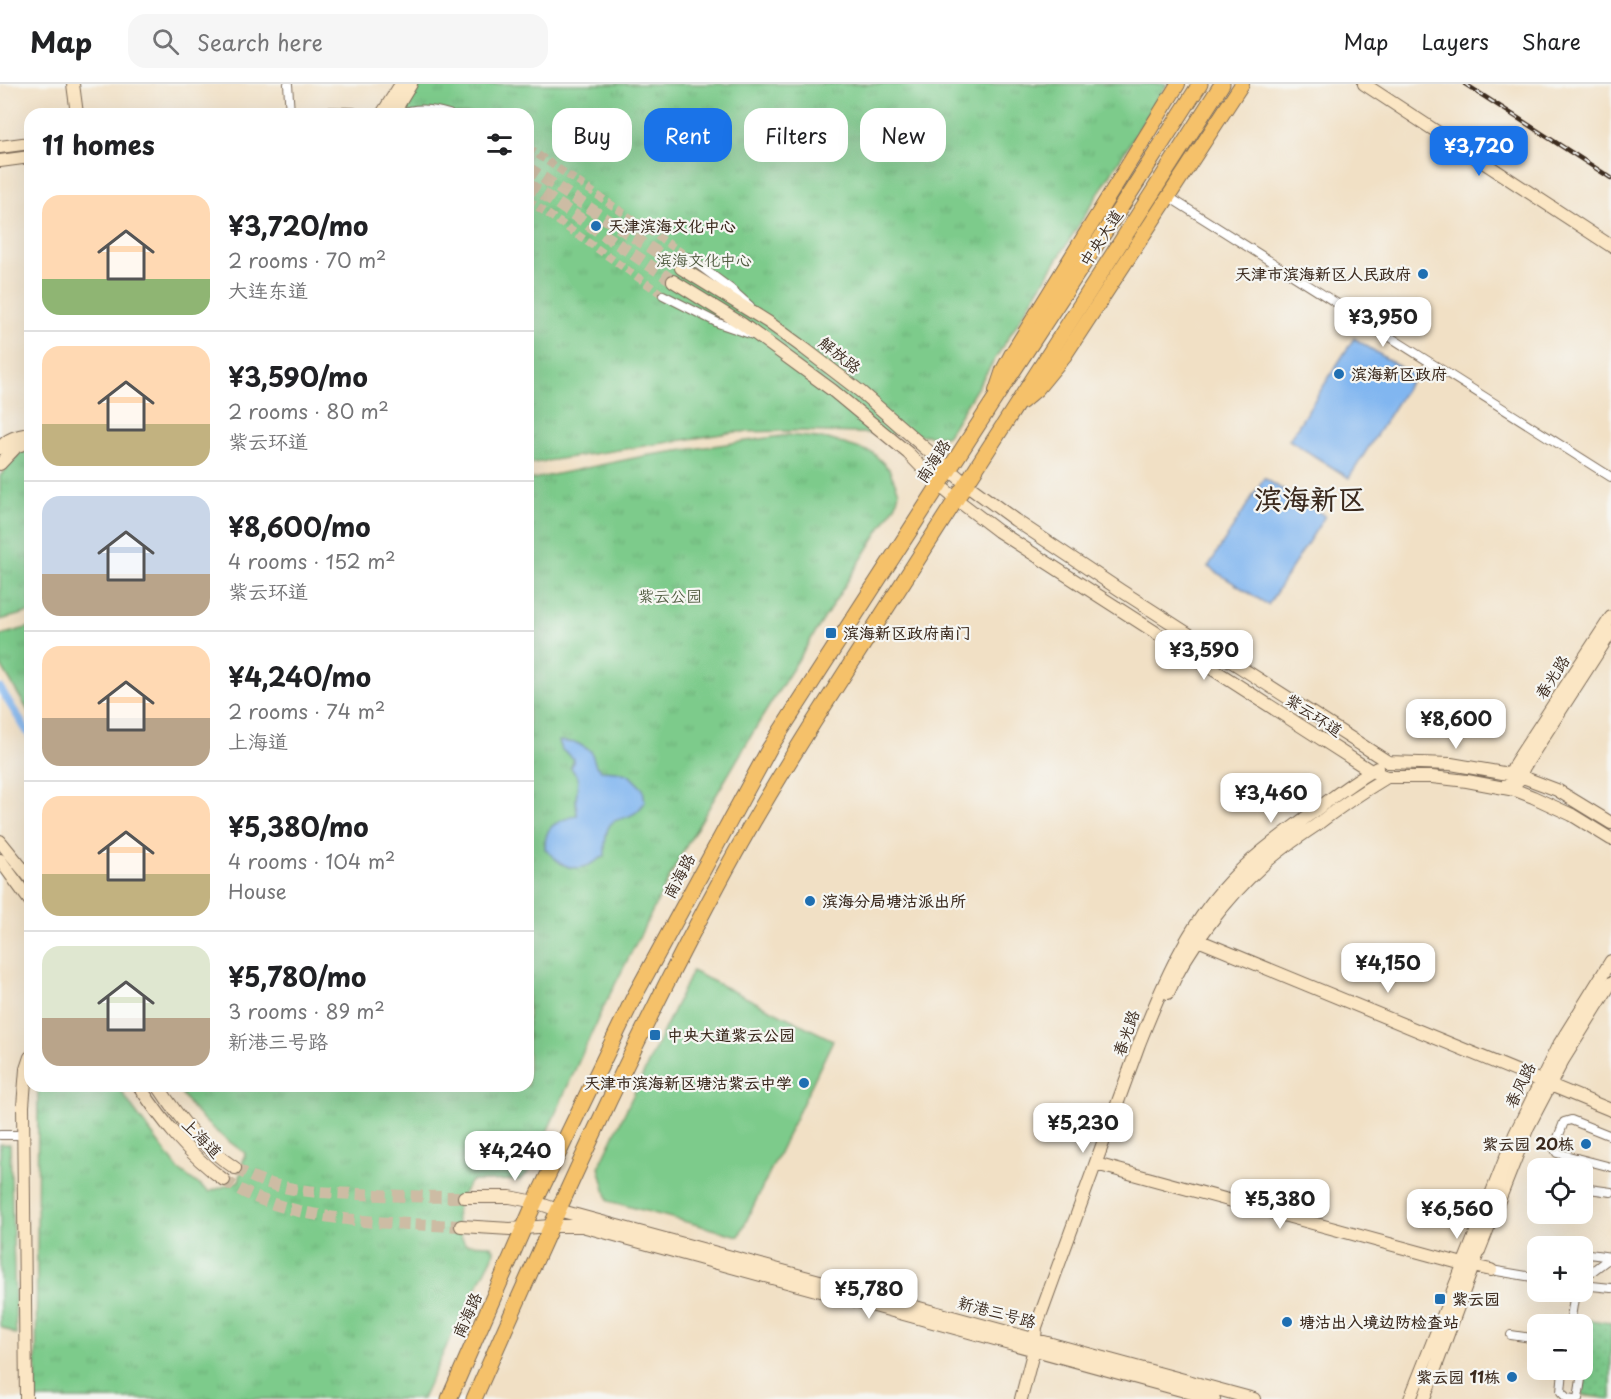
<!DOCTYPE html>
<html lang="en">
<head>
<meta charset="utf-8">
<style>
  body { margin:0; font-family:"Playpen Sans","LXGW WenKai TC",sans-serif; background:#f6f6f6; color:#202124; height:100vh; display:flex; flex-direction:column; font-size:22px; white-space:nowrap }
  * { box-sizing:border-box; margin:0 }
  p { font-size:20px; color:#757577 }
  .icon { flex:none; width:33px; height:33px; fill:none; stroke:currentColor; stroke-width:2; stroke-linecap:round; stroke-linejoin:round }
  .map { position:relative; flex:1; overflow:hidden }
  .sheet { position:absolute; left:24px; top:24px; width:510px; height:984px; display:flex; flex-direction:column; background:#fff; border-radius:18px; box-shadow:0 6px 24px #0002 }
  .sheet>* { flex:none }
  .banner { position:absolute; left:552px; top:24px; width:570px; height:54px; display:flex; gap:12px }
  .controls { position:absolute; left:1527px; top:1074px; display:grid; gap:12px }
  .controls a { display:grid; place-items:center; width:66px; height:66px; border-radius:12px; background:#fff; box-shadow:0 6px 24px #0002; font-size:30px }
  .price { position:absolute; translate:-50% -51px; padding:0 14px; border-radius:12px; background:#fff; color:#222; font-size:20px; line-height:39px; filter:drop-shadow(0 2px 3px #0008) }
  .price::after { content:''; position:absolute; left:50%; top:36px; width:18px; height:14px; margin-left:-9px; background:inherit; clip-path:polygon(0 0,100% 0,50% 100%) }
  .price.on { background:#1a73e8; color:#fff }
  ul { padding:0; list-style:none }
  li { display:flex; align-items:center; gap:18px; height:150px; padding:0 18px }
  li+li { border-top:2px solid #e0e0e0 }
  li span { display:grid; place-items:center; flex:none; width:168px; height:120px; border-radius:18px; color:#555 }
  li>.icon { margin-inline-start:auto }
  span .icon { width:72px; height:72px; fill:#fffc; stroke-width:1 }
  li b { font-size:26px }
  h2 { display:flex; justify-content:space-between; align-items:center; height:72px; padding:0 18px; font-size:26px }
  .tag { padding:0 21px; border-radius:18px; background:#fff; box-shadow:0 6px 24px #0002; font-size:21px; line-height:54px }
  .tag.on { background:#1a73e8; color:#fff }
  header { display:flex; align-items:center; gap:36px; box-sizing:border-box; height:84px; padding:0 30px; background:#fff; border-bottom:2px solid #e0e0e0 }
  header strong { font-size:28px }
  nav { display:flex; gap:33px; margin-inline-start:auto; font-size:21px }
  .search { width:420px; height:54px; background:#f6f6f6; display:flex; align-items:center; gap:15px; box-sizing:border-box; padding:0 21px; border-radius:18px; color:#757577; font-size:22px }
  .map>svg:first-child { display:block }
</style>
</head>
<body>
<header>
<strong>Map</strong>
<div class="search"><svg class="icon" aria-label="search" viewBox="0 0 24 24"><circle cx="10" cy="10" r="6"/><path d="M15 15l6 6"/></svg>Search here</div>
<nav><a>Map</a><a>Layers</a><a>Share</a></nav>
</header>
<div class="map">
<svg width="1611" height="1315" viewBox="0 0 1611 1315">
  <defs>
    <pattern id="park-tufts" width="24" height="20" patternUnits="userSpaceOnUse" patternTransform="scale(1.5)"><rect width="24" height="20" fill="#7dcb8b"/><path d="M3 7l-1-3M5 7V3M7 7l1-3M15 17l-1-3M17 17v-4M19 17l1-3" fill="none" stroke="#6dae78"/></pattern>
    <pattern id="garden-dots" width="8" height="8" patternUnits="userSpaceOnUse" patternTransform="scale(1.5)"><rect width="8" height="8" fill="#7dcb8b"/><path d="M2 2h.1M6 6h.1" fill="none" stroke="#6dae78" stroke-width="1.8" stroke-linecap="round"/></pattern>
  </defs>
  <rect width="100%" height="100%" fill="#f6f6f2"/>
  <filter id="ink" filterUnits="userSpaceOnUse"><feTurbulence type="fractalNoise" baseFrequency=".0167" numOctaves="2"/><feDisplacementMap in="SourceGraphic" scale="12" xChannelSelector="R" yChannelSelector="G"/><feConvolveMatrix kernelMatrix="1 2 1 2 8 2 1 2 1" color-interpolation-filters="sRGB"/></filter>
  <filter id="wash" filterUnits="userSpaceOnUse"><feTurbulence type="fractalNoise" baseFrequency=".008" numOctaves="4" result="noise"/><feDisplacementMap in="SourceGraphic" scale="24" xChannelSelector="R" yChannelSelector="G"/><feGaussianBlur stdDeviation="1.35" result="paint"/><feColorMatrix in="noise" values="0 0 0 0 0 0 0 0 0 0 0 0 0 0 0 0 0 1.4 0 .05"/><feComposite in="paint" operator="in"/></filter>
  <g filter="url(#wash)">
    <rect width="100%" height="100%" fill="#f1e0c5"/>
    <path fill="#7dcb8b" stroke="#5c7a54" stroke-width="1.5" d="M 692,887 L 833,956 L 739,1152 L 608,1117 L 599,1083 Z
      M 0,1060 L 10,1060 L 16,1251 L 0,1242 Z"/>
    <path fill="url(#park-tufts)" stroke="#5c7a54" stroke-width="1.5" d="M 422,0 L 1167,0 L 947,352 L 797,347 L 735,348 L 528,380 L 528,30 L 403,30 Z
      M 788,351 L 828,355 L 873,369 L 889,385 L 899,408 L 896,420 L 761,635 L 681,771 L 601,928 L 529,1088 L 519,1096 L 471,1097 C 455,1119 451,1135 465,1160 L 490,1161 L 494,1165 L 493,1172 L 447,1261 L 422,1315 L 36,1315 L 38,1002 L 118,1002 L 134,1026 L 179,1086 L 209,1108 L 239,1097 L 245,1069 C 219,1051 192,1030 177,1002 L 528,1002 L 528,396 L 644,372 Z
      M 30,366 L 30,528 L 0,536 L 0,392 L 21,367 Z
      M 30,543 L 30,630 L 0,580 L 0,551 Z"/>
    <path fill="url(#garden-dots)" stroke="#5c7a54" stroke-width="1.5" d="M 1582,1235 L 1611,1239 L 1611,1315 L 1582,1311 L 1589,1266 L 1583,1264 Z"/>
    <path fill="#81b6f0" stroke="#5e7087" stroke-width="1.5" d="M 1354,254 L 1414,292 L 1349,394 L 1289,356 Z
      M 1264,394 L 1325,432 L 1268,521 L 1208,483 Z
      M 559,657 L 577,659 L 591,667 L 596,682 L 601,686 L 617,687 L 629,691 L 643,705 L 645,718 C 625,749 604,717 605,771 C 593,780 579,789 564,781 C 557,778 551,770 545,765 C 544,740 557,738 577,731 L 576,716 L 578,694 L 571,684 L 574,675 L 562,666 Z"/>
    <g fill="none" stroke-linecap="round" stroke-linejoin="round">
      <path stroke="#81b6f0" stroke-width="8" d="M 0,604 L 30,652"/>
    </g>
  </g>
  <g filter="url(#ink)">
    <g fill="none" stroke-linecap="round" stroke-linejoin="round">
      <path stroke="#cdbca4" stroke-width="8" stroke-dasharray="8 4" stroke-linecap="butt" d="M 528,64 L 688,173
        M 528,116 L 663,211"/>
      <path stroke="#cdbca4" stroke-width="12" stroke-dasharray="12 6" stroke-linecap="butt" d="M 528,84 L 681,184
        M 528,100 L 673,197
        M 235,1084 C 275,1108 313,1108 359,1110 C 394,1112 429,1113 464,1113
        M 224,1096 C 286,1139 386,1139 461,1142"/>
      <g stroke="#7b6a58" stroke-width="10">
        <path id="street" d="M 288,0 L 290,29
          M 399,30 C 416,23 431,25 449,30
          M 1169,113 L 1611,393
          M 688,173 L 731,205 L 750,222
          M 663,211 L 718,239 L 753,251
          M 0,1051 L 23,1051
          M 1611,1052 L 1571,1036 L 1564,1038 L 1554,1064 L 1557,1069 L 1611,1083
          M 1574,1084 L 1577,1074
          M 1582,1104 L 1611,1108
          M 1582,1169 L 1611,1173
          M 1491,1186 L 1538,1194
          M 1582,1195 L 1611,1173
          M 1582,1201 L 1611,1204
          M 1570,1240 L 1575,1208
          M 1511,1251 L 1538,1255
          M 1563,1286 L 1561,1308 L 1567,1314 L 1573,1315
          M 1578,1315 L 1581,1295"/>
      </g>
      <g stroke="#7b6a58" stroke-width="14">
        <path id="secondary" d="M 73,0 L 77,30
          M 1364,0 L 1611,162
          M 281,30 L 309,29 L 353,30
          M 382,30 L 401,0
          M 393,30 L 411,0
          M 0,63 L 30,59
          M 0,77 L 30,73
          M 681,184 L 768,238 L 805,265 L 861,308 L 966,400 L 1015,436 L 1120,506 L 1388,678 L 1451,680 L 1520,692 L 1557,706 L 1611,739
          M 673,197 L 742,240 L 832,306 L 908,369 L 939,401 L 956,415 L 998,447 L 1371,687 L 1387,693 L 1432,693 L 1467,697 L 1515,706 L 1533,713 L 1572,731 L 1611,755
          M 0,364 C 8,354 17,352 30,350
          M 0,380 L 17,362 L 30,358
          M 1508,697 L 1516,678 L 1611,533
          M 1518,697 L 1524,683 L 1611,548
          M 0,757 L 30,794
          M 0,776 L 30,817
          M 1193,854 L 1611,1026
          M 1168,909 C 1187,865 1227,813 1263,781 C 1279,766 1297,754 1315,742 C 1338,724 1362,708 1387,693
          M 139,1002 C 164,1039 187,1069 224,1096
          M 158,1002 C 181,1037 199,1060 235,1084
          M 1096,1080 L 1463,1180 L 1491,1186
          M 464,1113 L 510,1113 L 535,1118 L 558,1126 L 1254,1315
          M 461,1142 L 510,1145 L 551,1142 L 582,1142 L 1214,1315
          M 26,1315 L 23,1022 L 26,985 L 30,973
          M 1021,1315 L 1034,1265 L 1036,1243 L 1139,960 C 1162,902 1186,844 1229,798 C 1254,771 1284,750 1313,728 C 1334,713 1354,696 1377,684
          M 1410,1315 L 1515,1050 L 1557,964 L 1611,877
          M 1424,1315 L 1473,1182 L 1528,1043 L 1563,976 L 1611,899"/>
      </g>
      <g stroke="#7b6a58" stroke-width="16">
        <path id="primary" d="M 996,307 L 1003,286 L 1011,271 L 1178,0
          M 1022,318 L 1037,305 L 1065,271 L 1242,0"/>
      </g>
      <g stroke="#7b6a58" stroke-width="17">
        <path id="highway" d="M 449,1315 L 535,1118 L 634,913 L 769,665 L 994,316 L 1121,123 L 1200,0
          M 474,1315 C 553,1136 633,956 727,784 C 758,727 792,672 827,617 L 1222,0"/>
      </g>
      <use href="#street" stroke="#fff" stroke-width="8"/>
      <use href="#secondary" stroke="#fbe6c4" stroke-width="12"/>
      <use href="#primary" stroke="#f5c16b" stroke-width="14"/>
      <use href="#highway" stroke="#f5c16b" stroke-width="15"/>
      <g stroke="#3b2a1e" stroke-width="4.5">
        <path id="rail" d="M 1465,0 L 1611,94"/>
      </g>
      <use href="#rail" stroke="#f6f6f2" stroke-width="2" stroke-dasharray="7" stroke-linecap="butt"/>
    </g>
  </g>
  <g fill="#1f6fb2" stroke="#f6f6f2" stroke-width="2">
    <circle cx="596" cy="142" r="6"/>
    <circle cx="1423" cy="190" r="6"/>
    <circle cx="1339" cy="290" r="6"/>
    <rect x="825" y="543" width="12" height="12" rx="3"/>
    <circle cx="810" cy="817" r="6"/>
    <rect x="649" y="945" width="12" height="12" rx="3"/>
    <circle cx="804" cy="999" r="6"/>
    <circle cx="1586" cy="1060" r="6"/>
    <rect x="1434" y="1209" width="12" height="12" rx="3"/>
    <circle cx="1287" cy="1238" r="6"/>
    <circle cx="1512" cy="1293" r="6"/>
  </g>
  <g text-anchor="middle" stroke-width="4.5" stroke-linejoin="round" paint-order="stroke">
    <g font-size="16" font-weight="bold" fill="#3b2a1e" stroke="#f6f6f2" text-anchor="start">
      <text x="608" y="148">天津滨海文化中心</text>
      <text x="1411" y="196" text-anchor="end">天津市滨海新区人民政府</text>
      <text x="1351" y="296">滨海新区政府</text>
      <text x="843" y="555">滨海新区政府南门</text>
      <text x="822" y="823">滨海分局塘沽派出所</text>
      <text x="667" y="957">中央大道紫云公园</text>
      <text x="792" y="1005" text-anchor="end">天津市滨海新区塘沽紫云中学</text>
      <text x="1574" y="1066" text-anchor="end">紫云园 20栋</text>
      <text x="1452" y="1221">紫云园</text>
      <text x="1299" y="1244">塘沽出入境边防检查站</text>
      <text x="1500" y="1299" text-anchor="end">紫云园 11栋</text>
    </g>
    <g font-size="16" fill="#3b2a1e" stroke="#f6f6f2">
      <text transform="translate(1101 154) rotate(-57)" y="6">中央大道</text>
      <text transform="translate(840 271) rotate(38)" y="6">解放路</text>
      <text transform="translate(933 377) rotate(-57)" y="6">南海路</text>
      <text transform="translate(1552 593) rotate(-57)" y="6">春光路</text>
      <text transform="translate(1314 631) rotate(33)" y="6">紫云环道</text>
      <text transform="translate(679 792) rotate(-62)" y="6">南海路</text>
      <text transform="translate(1126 949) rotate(-70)" y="6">春光路</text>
      <text transform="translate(1520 1001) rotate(-64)" y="6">春风路</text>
      <text transform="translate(202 1054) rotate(45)" y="6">上海道</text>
      <text transform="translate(997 1228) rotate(15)" y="6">新港三号路</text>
      <text transform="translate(467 1231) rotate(-66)" y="6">南海路</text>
    </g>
    <g font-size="16" fill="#4f5a3f" stroke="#f6f6f2">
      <text x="704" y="182">滨海文化中心</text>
      <text x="670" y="518">紫云公园</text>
    </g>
    <g font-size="28" font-weight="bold" fill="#3b2a1e" stroke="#f6f6f2">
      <text x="1310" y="425">滨海新区</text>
    </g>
  </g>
</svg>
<div class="controls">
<a><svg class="icon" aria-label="locate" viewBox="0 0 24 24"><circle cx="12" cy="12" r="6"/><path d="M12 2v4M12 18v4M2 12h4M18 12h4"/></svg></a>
<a>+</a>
<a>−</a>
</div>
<b class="price on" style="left:1479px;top:93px">¥3,720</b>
<b class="price" style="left:1383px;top:264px">¥3,950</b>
<b class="price" style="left:1204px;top:597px">¥3,590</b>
<b class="price" style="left:1456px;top:666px">¥8,600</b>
<b class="price" style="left:1271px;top:740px">¥3,460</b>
<b class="price" style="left:1388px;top:910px">¥4,150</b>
<b class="price" style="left:1083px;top:1070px">¥5,230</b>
<b class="price" style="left:515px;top:1098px">¥4,240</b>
<b class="price" style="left:1280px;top:1146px">¥5,380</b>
<b class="price" style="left:1457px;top:1156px">¥6,560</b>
<b class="price" style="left:869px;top:1236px">¥5,780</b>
<div class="banner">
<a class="tag">Buy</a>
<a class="tag on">Rent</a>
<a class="tag">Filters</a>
<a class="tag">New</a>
</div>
<section class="sheet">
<h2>11 homes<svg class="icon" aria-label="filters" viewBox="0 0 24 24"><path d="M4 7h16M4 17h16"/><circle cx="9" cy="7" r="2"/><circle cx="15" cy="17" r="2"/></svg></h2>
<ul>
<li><span style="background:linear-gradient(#ffd9b3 70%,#8fb573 0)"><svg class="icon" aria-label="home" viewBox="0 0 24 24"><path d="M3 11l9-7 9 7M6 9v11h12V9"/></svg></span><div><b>¥3,720/mo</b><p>2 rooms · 70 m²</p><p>大连东道</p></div></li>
<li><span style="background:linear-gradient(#ffd9b3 65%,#c2b280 0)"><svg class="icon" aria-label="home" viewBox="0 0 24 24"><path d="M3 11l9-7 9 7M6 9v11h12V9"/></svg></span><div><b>¥3,590/mo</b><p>2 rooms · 80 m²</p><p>紫云环道</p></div></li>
<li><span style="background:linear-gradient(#c9d6e8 65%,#b9a48a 0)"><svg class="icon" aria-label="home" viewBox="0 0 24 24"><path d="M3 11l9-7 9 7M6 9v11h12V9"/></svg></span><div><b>¥8,600/mo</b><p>4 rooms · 152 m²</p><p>紫云环道</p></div></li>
<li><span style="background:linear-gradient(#ffd9b3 60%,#b9a48a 0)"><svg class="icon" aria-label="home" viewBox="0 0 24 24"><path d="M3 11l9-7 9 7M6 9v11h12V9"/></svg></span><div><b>¥4,240/mo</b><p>2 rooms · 74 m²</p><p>上海道</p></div></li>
<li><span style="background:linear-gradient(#ffd9b3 65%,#c2b280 0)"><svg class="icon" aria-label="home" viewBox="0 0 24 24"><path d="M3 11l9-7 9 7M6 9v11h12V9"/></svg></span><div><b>¥5,380/mo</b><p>4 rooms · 104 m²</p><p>House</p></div></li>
<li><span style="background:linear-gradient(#dfe7d0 60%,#b9a48a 0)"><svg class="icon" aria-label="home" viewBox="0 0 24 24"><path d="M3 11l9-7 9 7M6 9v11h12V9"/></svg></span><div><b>¥5,780/mo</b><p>3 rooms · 89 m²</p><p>新港三号路</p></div></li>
</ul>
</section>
</div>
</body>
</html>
